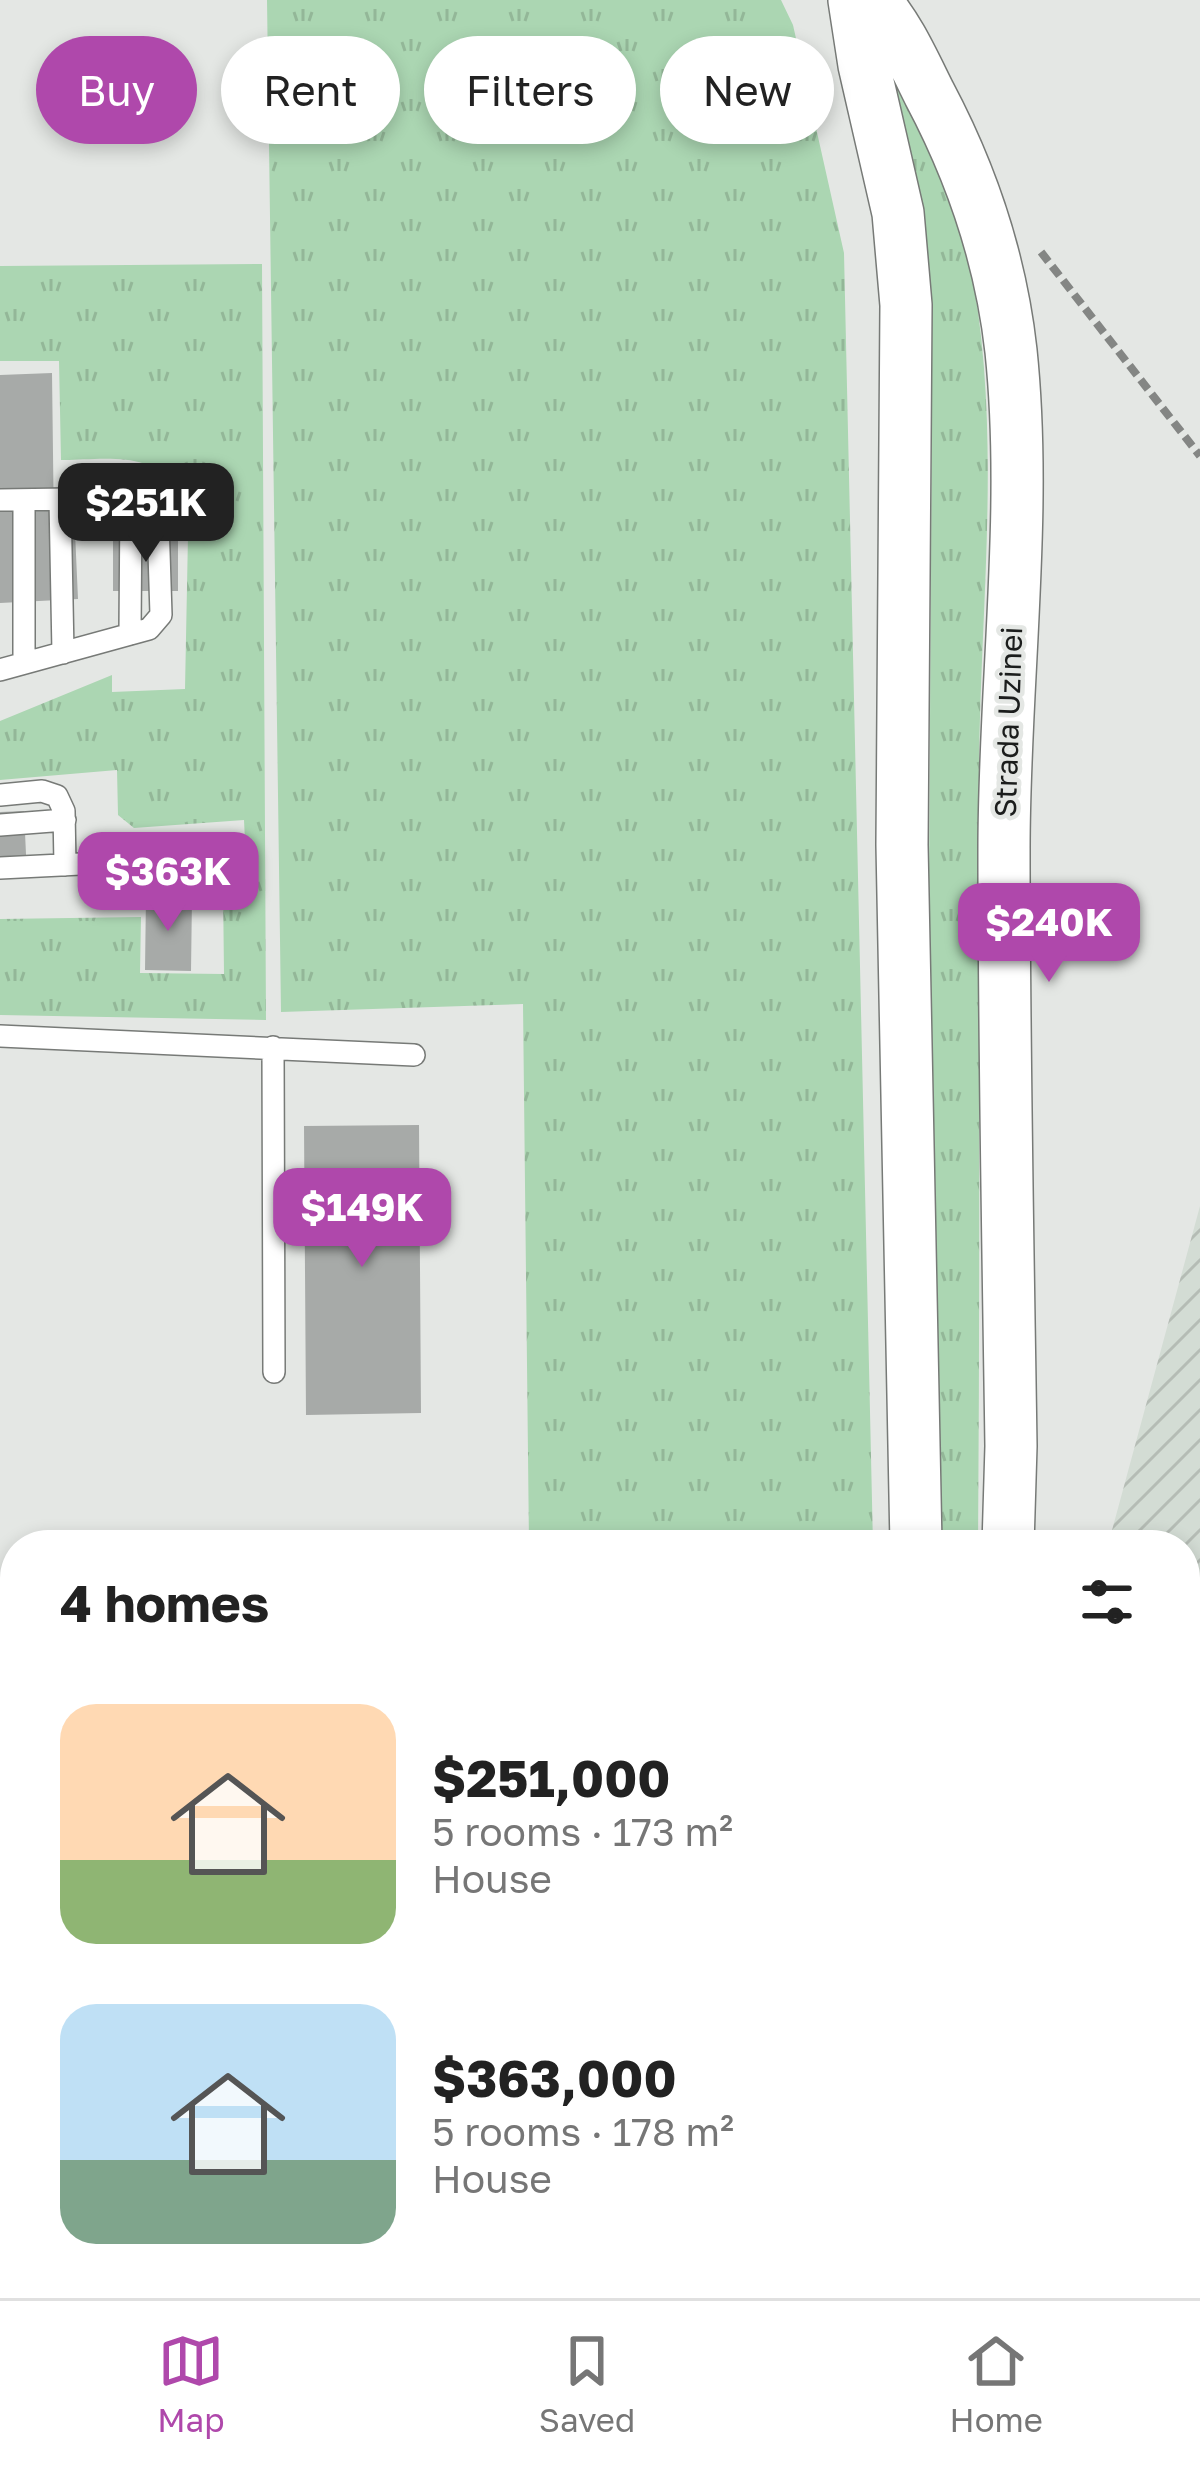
<!DOCTYPE html>
<html lang="en">
<head>
<meta charset="utf-8">
<style>
  body { margin:0; font-family:"Golos Text",sans-serif; background:#f2f2f2; color:#222; height:100vh; display:flex; flex-direction:column; font-size:45px; white-space:nowrap }
  * { box-sizing:border-box; margin:0 }
  p { font-size:39px; color:#767676 }
  .icon { flex:none; width:66px; height:66px; fill:none; stroke:currentColor; stroke-width:2; stroke-linecap:round; stroke-linejoin:round }
  .map { position:relative; flex:1; overflow:hidden }
  .drawer { position:absolute; left:0px; top:1530px; width:1200px; height:768px; display:flex; flex-direction:column; background:#fff; border-radius:48px 48px 0 0; box-shadow:0 6px 18px #0003 }
  .drawer>* { flex:none }
  .hud { position:absolute; left:36px; top:36px; width:1128px; height:108px; display:flex; gap:24px }
  .price { position:absolute; translate:-50% -102px; padding:0 27px; border-radius:24px; background:#af48ab; color:#fff; font-size:39px; line-height:78px; filter:drop-shadow(0 3px 6px #0008) }
  .price::after { content:''; position:absolute; left:50%; top:72px; width:36px; height:27px; margin-left:-18px; background:inherit; clip-path:polygon(0 0,100% 0,50% 100%) }
  .price.current { background:#222; color:#fff }
  ul { padding:0; list-style:none }
  li { display:flex; align-items:center; gap:36px; height:300px; padding:0 60px }
  li span { display:grid; place-items:center; flex:none; width:336px; height:240px; border-radius:36px; color:#555 }
  li>.icon { margin-inline-start:auto }
  span .icon { width:144px; height:144px; fill:#fffc; stroke-width:1 }
  li b { font-size:51px }
  h2 { display:flex; justify-content:space-between; align-items:center; height:144px; padding:0 60px; font-size:51px }
  .tag { padding:0 42px; border-radius:54px; background:#fff; box-shadow:0 6px 18px #0003; font-size:42px; line-height:108px }
  .tag.current { background:#af48ab; color:#fff }
  .tabs { display:flex; justify-content:space-around; align-items:center; height:168px; border-top:3px solid #e0e0e0; background:#fff; font-size:33px; color:#767676 }
  .tabs a { display:grid; justify-items:center; gap:6px }
  .tabs .current { color:#af48ab }
  .map>svg:first-child { display:block }
</style>
</head>
<body>
<div class="map">
<svg width="1200" height="2298" viewBox="0 0 1200 2298">
  <defs>
    <pattern id="industrial-furrows" width="10" height="10" patternUnits="userSpaceOnUse" patternTransform="scale(3)"><rect width="10" height="10" fill="#d3dcd4"/><path d="M-1 1l2-2M0 10L10 0M9 11l2-2" fill="none" stroke="#b5bcb5"/></pattern>
    <pattern id="grass-tufts" width="24" height="20" patternUnits="userSpaceOnUse" patternTransform="scale(3)"><rect width="24" height="20" fill="#abd6b2"/><path d="M3 7l-1-3M5 7V3M7 7l1-3M15 17l-1-3M17 17v-4M19 17l1-3" fill="none" stroke="#93b798"/></pattern>
  </defs>
  <rect width="100%" height="100%" fill="#e4e7e4"/>
  <path fill="url(#industrial-furrows)" d="M 1200,1206 L 1200,2007 L 1185,1997 L 1185,1545 L 1108,1545 Z"/>
  <path fill="url(#grass-tufts)" d="M 267,0 L 781,0 L 793,25 L 844,253 L 873,1545 L 529,1545 L 523,1004 L 281,1012 Z
    M 880,42 C 914,112 953,182 969,259 C 1005,434 978,616 979,793 C 979,1044 980,1294 978,1545 L 941,1545 L 929,883 L 932,396 L 929,281 Z
    M 262,264 L 266,1020 L 0,1015 L 0,919 L 141,917 L 140,973 L 224,974 L 223,887 L 247,885 L 244,820 L 134,828 L 118,815 L 117,770 L 0,780 L 0,721 L 112,675 L 112,692 L 185,689 L 188,535 L 167,534 C 167,519 170,499 167,485 C 156,449 90,461 61,460 L 59,361 L 0,361 L 0,266 Z
    M 635,2283 L 1036,2283 L 1044,2298 L 636,2298 Z"/>
  <path fill="#a7aaa8" d="M 52,373 L 54,533 L 75,532 L 78,599 L 0,603 L 0,375 Z
    M 178,539 L 178,591 L 113,591 L 113,540 Z
    M 24,811 L 27,876 L 0,878 L 0,812 Z
    M 146,896 L 192,897 L 191,971 L 145,970 Z
    M 419,1125 L 421,1413 L 306,1415 L 304,1126 Z
    M 15,1804 L 15,1931 L 0,1932 L 0,1806 Z
    M 0,1992 L 15,1993 L 15,2062 L 8,2064 L 0,2063 Z
    M 0,2251 L 15,2251 L 15,2283 L 444,2283 L 444,2298 L 0,2298 Z"/>
  <g fill="none" stroke-linecap="round" stroke-linejoin="round">
    <g stroke="#777a77" stroke-width="24">
      <path id="service" d="M 60,499 L 63,653
        M 0,500 L 135,498 L 150,503 L 158,521 L 161,615 L 149,629 L 0,670
        M 130,634 L 131,498
        M 24,663 L 24,500
        M 0,795 L 42,791 L 57,796 L 64,811 L 65,865
        M 0,825 L 65,820
        M 0,868 L 202,858
        M 0,1036 L 414,1055
        M 273,1047 L 274,1372
        M 0,1714 L 15,1712
        M 0,2138 L 15,2138
        M 0,2168 L 15,2167
        M 480,2298 L 480,2283"/>
    </g>
    <g stroke="#777a77" stroke-width="54">
      <path id="tertiary" d="M 854,0 L 864,65 L 898,213 L 906,305 L 902,845 L 916,1545
        M 874,0 C 898,27 913,61 929,93 C 971,172 1001,261 1011,351 C 1028,513 1004,685 1004,848 C 1004,1047 1008,1247 1011,1446 L 1008,1545
        M 1185,2081 L 1200,2091"/>
    </g>
    <g stroke="#c4c4c4" stroke-width="69">
      <path id="trunk" d="M 1197,2194 L 1200,2197"/>
    </g>
    <path stroke="#848684" stroke-width="8" stroke-dasharray="12 6" stroke-linecap="butt" d="M 1041,252 L 1200,456"/>
    <use href="#service" stroke="#fff" stroke-width="21"/>
    <use href="#tertiary" stroke="#fff" stroke-width="51"/>
    <use href="#trunk" stroke="#7ee698" stroke-width="66"/>
  </g>
  <g text-anchor="middle" stroke-width="9" stroke-linejoin="round" paint-order="stroke">
    <g font-size="30" fill="#1b1d1c" stroke="#e4e7e4">
      <text transform="translate(1009 722) rotate(-88)" y="10">Strada Uzinei</text>
    </g>
  </g>
</svg>
<b class="price current" style="left:146px;top:565px">$251K</b>
<b class="price" style="left:168px;top:934px">$363K</b>
<b class="price" style="left:1049px;top:985px">$240K</b>
<b class="price" style="left:362px;top:1270px">$149K</b>
<div class="hud">
<a class="tag current">Buy</a>
<a class="tag">Rent</a>
<a class="tag">Filters</a>
<a class="tag">New</a>
</div>
<section class="drawer">
<h2>4 homes<svg class="icon" aria-label="filters" viewBox="0 0 24 24"><path d="M4 7h16M4 17h16"/><circle cx="9" cy="7" r="2"/><circle cx="15" cy="17" r="2"/></svg></h2>
<ul>
<li><span style="background:linear-gradient(#ffd9b3 65%,#8fb573 0)"><svg class="icon" aria-label="home" viewBox="0 0 24 24"><path d="M3 11l9-7 9 7M6 9v11h12V9"/></svg></span><div><b>$251,000</b><p>5 rooms · 173 m²</p><p>House</p></div></li>
<li><span style="background:linear-gradient(#bfe0f5 65%,#7fa58c 0)"><svg class="icon" aria-label="home" viewBox="0 0 24 24"><path d="M3 11l9-7 9 7M6 9v11h12V9"/></svg></span><div><b>$363,000</b><p>5 rooms · 178 m²</p><p>House</p></div></li>
</ul>
</section>
</div>
<nav class="tabs">
<a class="current"><svg class="icon" aria-label="map" viewBox="0 0 24 24"><path d="M3 6l6-2 6 2 6-2v14l-6 2-6-2-6 2zM9 4v14M15 6v14"/></svg>Map</a>
<a><svg class="icon" aria-label="saved" viewBox="0 0 24 24"><path d="M7 4h10v16l-5-4-5 4z"/></svg>Saved</a>
<a><svg class="icon" aria-label="home" viewBox="0 0 24 24"><path d="M3 11l9-7 9 7M6 9v11h12V9"/></svg>Home</a>
</nav>
</body>
</html>
